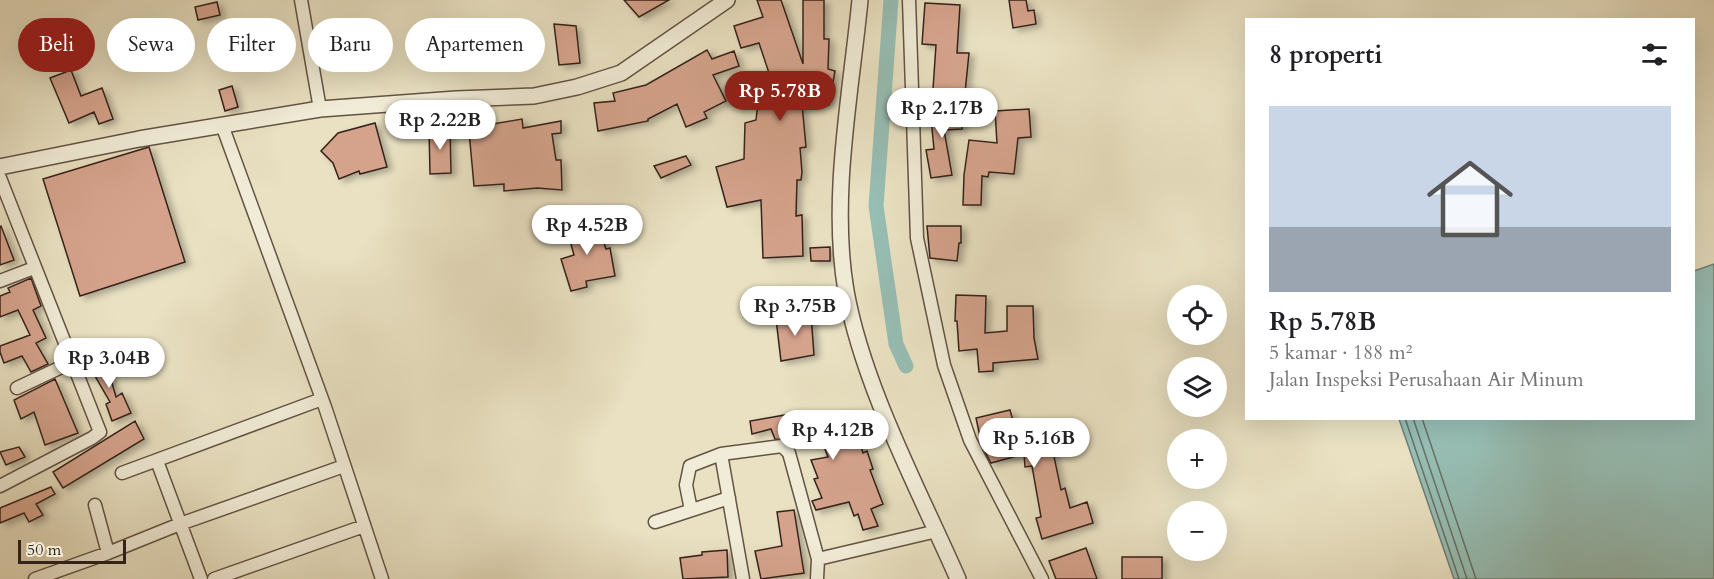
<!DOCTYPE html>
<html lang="id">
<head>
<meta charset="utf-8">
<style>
  body { margin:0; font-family:Cardo,serif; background:#f6f6f6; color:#202124; height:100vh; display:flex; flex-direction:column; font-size:22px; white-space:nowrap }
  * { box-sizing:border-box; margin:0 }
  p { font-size:20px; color:#757577 }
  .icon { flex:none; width:33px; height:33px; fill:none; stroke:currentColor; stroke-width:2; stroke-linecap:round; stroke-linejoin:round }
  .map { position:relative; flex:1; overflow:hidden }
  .drawer { position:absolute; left:1245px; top:18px; width:450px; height:402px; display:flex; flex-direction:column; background:#fff; border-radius:0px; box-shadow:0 6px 24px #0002 }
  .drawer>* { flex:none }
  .banner { position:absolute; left:18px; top:18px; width:570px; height:54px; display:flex; gap:12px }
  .tools { position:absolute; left:1167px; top:285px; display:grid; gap:12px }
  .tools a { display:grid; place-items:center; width:60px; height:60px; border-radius:50%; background:#fff; box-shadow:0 6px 24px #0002; font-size:30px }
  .scale { position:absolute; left:18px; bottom:15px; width:108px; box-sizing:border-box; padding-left:6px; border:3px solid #36241a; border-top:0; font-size:16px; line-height:21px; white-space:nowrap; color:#36241a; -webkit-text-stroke:4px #f1ecd7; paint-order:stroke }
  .price { position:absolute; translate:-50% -51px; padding:0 14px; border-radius:21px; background:#fff; color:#222; font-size:20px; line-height:39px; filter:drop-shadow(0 2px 3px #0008) }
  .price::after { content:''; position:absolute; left:50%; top:36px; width:18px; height:14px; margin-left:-9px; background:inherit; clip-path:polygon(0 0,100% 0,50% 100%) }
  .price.on { background:#8f2418; color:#fff }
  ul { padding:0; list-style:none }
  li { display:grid; align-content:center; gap:12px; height:318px; padding:0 24px }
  li span { display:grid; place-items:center; height:186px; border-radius:0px; color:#555 }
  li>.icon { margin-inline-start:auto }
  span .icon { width:108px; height:108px; fill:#fffc; stroke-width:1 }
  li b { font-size:26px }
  h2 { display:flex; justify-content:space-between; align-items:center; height:72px; padding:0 24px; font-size:26px }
  .chip { padding:0 21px; border-radius:27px; background:#fff; box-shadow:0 6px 24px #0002; font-size:21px; line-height:54px }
  .chip.on { background:#8f2418; color:#fff }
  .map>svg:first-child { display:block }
</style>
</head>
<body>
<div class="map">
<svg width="1714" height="579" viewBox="0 0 1714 579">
  <defs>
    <filter id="shadow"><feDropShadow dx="5" dy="3" stdDeviation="3" flood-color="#0004"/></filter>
  </defs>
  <rect width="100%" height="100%" fill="#e9e1c2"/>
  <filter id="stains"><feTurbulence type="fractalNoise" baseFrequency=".00333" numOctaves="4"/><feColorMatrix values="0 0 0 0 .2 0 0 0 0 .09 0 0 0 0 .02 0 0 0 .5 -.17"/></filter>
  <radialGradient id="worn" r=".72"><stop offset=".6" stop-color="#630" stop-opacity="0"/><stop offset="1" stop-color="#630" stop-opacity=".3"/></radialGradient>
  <path fill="#97beb4" stroke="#708076" stroke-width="1.5" d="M 1714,264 L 1714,579 L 1454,579 L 1399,419 L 1694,418 L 1694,271 Z"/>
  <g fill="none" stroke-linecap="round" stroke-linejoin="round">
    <path stroke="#667167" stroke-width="1.5" d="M 1405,418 L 1459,579
      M 1413,418 L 1467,579
      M 1422,418 L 1476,579"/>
    <path stroke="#97beb4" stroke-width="15" d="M 891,0 L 876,206 L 896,344 L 906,366"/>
  </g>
  <path fill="#d5a38c" stroke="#36241a" stroke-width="1.5" filter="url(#shadow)" d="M 624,0 L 669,0 L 639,17 Z
    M 757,0 L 781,0 L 803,64 L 803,0 L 824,0 L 824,39 L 829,39 L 828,69 L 835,71 L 829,105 L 802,104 L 806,147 L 800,148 L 802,172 L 801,180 L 797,180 L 796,216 L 802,215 L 803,256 L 763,258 L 761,200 L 727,207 L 716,167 L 744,159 L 745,123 L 756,120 L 760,85 L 746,84 L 746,72 L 769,73 L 759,43 L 741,48 L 734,26 L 763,17 Z
    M 1009,0 L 1026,0 L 1028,11 L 1034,10 L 1036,24 L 1013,28 Z
    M 217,2 L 220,15 L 198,20 L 195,7 Z
    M 925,3 L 960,5 L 957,53 L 969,53 L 965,93 L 933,89 L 936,45 L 922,44 Z
    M 554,24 L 576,26 L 580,63 L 559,65 Z
    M 707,50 L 712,59 L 734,51 L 739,66 L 713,75 L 726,101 L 704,112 L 707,118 L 686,127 L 677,104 L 648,119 L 648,121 L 598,131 L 594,103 L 615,101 L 613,93 L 646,85 Z
    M 71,70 L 81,96 L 102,88 L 113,119 L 99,124 L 94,112 L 69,123 L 50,78 Z
    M 232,86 L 238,107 L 225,111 L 219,90 Z
    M 960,106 L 962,129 L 944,130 L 952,175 L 931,178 L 926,150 L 934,149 L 930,108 Z
    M 1029,109 L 1031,137 L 1018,138 L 1014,174 L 989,172 L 988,177 L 982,176 L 981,205 L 963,205 L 964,175 L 969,140 L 997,143 L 995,111 Z
    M 479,118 L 481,126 L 522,119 L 523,128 L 561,121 L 561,133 L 552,134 L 556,160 L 561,160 L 562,190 L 537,188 L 504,191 L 504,184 L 474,186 L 468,120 Z
    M 375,123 L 387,167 L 360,174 L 359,171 L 339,179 L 333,163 L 321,151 L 338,133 Z
    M 429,128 L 450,128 L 451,173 L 430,174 Z
    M 149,147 L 185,262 L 80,296 L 43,179 Z
    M 686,156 L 691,165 L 661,178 L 654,166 Z
    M 596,220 L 606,249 L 610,248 L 615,276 L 586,281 L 587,287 L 571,291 L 561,259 L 574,255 L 566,226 L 582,223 L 583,225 Z
    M 1,226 L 14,260 L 0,265 L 0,227 Z
    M 927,226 L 961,226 L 961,243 L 959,243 L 957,261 L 930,258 Z
    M 830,247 L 830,261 L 811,261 L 810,248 Z
    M 31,278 L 41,306 L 33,310 L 46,338 L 36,343 L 48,364 L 31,372 L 22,356 L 4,363 L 0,352 L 0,346 L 30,335 L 18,310 L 0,317 L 0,296 L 10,292 L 8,288 Z
    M 956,295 L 986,296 L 985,333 L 1007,331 L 1007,306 L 1033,306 L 1034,338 L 1038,359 L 993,363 L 993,371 L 979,372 L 977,349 L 959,351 L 957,321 L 955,321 Z
    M 811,315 L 814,355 L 781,361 L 776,319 Z
    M 104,355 L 116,397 L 122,393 L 131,413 L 112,421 L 106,404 L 110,402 L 87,362 Z
    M 55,379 L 78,433 L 45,445 L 34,412 L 21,419 L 14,400 Z
    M 1010,410 L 1015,428 L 1047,423 L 1061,490 L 1065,488 L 1070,508 L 1087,502 L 1093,523 L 1042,539 L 1036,518 L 1041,517 L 1032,466 L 1025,467 L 1024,454 L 991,463 L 982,446 L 976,418 Z
    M 802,412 L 802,417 L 850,412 L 853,435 L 857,434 L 863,453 L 867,451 L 873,469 L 870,470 L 883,504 L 871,509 L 878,526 L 863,530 L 858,514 L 854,516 L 849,502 L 816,510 L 812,501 L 822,498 L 814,479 L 818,478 L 811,460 L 828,457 L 820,436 L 789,441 L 775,439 L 771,429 L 752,434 L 750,421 Z
    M 135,421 L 144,439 L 63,488 L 53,472 Z
    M 19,447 L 25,457 L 6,465 L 0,452 Z
    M 51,487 L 55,494 L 36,504 L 43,515 L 29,522 L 24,513 L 0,523 L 0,508 Z
    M 794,510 L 804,573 L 761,579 L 755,551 L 782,546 L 777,512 Z
    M 1086,548 L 1097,579 L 1056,579 L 1049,561 Z
    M 727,550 L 728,577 L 683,579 L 680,558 L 702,555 L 702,552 Z
    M 1122,557 L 1162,557 L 1162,579 L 1122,579 Z"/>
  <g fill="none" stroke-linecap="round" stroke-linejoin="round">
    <g stroke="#635344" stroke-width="15">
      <path id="minor" d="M 301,0 L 320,109
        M 909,0 L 917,238 L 944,365 L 970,440 L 1042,579
        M 222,125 L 325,407 L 382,579
        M 0,178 L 100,432 L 92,438 L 0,486
        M 0,281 L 34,268
        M 17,388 L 70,363
        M 721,454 L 782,446 L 789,453 L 818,559 L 817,579
        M 157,461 L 201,579
        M 122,473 L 322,399
        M 95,505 L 108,553 L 180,524 L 344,466
        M 691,510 L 686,485 L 690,466 L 721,454 L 743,579
        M 655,522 L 729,498
        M 818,559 L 937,531
        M 35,579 L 108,553
        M 214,579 L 364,526"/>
    </g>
    <g stroke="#635344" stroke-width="18">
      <path id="tertiary" d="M 860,0 C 851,93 830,198 846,291 C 863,386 919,490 958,579
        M 0,167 L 139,139 L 320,109 L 456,99 L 534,96 L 577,87 L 621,73 L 727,0"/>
    </g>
    <use href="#minor" stroke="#f1ecd7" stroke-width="12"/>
    <use href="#tertiary" stroke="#f1ecd7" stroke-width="15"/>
  </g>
  <rect width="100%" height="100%" filter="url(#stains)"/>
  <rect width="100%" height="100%" fill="url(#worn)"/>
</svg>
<div class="tools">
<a><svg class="icon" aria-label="locate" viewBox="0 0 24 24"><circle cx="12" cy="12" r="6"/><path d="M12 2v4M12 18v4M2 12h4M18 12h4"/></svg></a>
<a><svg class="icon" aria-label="layers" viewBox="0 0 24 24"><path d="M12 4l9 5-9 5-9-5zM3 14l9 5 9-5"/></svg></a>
<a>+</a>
<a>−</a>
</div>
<div class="scale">50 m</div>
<b class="price on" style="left:780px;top:122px">Rp 5.78B</b>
<b class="price" style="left:942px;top:139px">Rp 2.17B</b>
<b class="price" style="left:440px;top:151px">Rp 2.22B</b>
<b class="price" style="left:587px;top:256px">Rp 4.52B</b>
<b class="price" style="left:795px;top:337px">Rp 3.75B</b>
<b class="price" style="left:109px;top:389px">Rp 3.04B</b>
<b class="price" style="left:833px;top:461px">Rp 4.12B</b>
<b class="price" style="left:1034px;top:469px">Rp 5.16B</b>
<div class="banner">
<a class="chip on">Beli</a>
<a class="chip">Sewa</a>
<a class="chip">Filter</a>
<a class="chip">Baru</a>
<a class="chip">Apartemen</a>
</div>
<section class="drawer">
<h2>8 properti<svg class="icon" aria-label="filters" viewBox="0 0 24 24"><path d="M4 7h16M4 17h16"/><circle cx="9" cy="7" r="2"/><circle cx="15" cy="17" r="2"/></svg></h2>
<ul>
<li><span style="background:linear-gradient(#c9d6e8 65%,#9aa5b1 0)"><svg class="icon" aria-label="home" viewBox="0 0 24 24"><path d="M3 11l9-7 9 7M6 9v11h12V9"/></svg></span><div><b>Rp 5.78B</b><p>5 kamar · 188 m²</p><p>Jalan Inspeksi Perusahaan Air Minum</p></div></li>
</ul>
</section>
</div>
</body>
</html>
